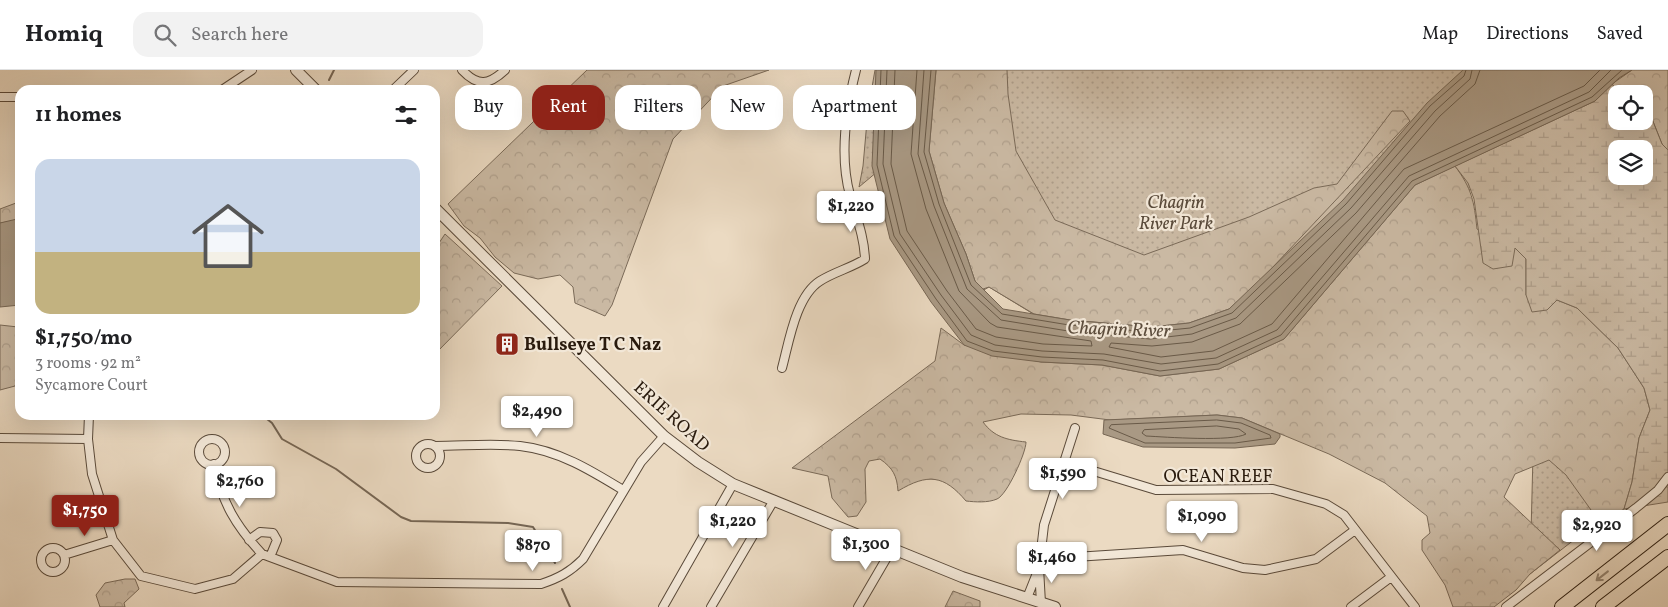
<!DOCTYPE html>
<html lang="en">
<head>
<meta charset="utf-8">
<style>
  body { margin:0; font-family:Vollkorn,serif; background:#f2f2f2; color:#202124; height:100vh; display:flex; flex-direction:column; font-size:19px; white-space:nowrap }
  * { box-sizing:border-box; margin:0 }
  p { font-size:16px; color:#757577 }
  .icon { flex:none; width:28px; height:28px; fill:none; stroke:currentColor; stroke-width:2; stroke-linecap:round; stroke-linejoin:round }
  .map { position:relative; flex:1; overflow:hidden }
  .side { position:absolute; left:15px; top:15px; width:425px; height:335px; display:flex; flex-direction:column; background:#fff; border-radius:15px; box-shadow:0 5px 20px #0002 }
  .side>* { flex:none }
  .top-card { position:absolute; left:455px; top:15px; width:475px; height:45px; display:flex; gap:10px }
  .buttons { position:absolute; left:1608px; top:15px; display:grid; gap:10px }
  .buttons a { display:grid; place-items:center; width:45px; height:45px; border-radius:10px; background:#fff; box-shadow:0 5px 20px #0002; font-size:25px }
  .price { position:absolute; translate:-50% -42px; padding:0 11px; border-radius:5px; background:#fff; color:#222; font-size:16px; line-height:32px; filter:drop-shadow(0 1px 2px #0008) }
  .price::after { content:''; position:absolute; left:50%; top:30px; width:15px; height:11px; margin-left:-8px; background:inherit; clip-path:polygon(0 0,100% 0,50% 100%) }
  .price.selected { background:#8f2418; color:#fff }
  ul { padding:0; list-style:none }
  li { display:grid; align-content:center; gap:10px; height:265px; padding:0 20px }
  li+li { border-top:1px solid #e0e0e0 }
  li span { display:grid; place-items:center; height:155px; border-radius:15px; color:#555 }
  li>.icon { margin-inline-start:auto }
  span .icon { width:90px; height:90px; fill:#fffc; stroke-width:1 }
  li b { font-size:21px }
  h2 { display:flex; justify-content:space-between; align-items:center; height:60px; padding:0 20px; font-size:21px }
  .chip { padding:0 18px; border-radius:15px; background:#fff; box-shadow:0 5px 20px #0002; font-size:18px; line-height:45px }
  .chip.selected { background:#8f2418; color:#fff }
  header { display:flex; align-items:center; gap:30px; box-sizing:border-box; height:70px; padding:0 25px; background:#fff; border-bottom:1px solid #e0e0e0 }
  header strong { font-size:24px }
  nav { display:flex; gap:28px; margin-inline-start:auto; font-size:18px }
  .search { width:350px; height:45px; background:#f2f2f2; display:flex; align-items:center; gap:12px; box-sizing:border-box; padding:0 18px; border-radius:15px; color:#757577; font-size:19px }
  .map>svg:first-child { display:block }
</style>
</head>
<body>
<header>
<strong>Homiq</strong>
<div class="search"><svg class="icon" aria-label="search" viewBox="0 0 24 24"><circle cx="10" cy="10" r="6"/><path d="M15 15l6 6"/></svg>Search here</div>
<nav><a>Map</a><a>Directions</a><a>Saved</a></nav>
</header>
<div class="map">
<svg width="1668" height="537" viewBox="0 0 1668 537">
  <defs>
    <pattern id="grass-dots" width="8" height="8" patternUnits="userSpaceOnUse" patternTransform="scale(1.25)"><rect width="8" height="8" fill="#cab9a3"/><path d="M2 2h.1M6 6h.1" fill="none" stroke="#ae9e8b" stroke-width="1.8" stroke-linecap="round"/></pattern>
    <pattern id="forest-crowns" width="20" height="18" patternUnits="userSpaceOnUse" patternTransform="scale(1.25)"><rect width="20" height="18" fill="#cab9a3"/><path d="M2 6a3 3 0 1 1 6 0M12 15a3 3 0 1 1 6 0" fill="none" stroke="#ae9e8b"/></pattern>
    <pattern id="wetland-marsh" width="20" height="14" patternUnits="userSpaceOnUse" patternTransform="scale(1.25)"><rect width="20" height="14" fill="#cab9a3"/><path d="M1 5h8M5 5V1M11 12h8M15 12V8" fill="none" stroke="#ae9e8b"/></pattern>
  </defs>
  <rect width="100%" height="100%" fill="#ebdac2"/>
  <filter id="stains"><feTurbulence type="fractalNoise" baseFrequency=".004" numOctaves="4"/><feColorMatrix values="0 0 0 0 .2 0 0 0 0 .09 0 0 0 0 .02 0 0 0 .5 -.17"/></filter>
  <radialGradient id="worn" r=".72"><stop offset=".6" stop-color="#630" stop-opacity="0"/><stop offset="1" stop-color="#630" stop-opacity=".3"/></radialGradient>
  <path fill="url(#grass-dots)" stroke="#7a6a58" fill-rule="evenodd" d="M 875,0 L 1668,0 L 1668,397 L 1530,504 L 1541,66 L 1285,259 L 1076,270 L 989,217 L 956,236 L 890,91 L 859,117 L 863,96 L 868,40 ZM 1616,24 L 1644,24 L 1644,51 L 1616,51 ZM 1616,79 L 1644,79 L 1644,106 L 1616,106 Z"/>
  <path fill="url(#forest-crowns)" stroke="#7a6a58" d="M 587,0 L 769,0 L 723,16 L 673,69 L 612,235 L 605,246 L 575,233 L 573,217 L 560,205 L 538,209 L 514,203 L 495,187 L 480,168 L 464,156 L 448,134 Z
    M 936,0 L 1007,0 L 1008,24 L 1016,81 L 1055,150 L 1144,185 L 1249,147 L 1314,118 L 1337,114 L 1392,41 L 1403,41 L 1410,51 L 1257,214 L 1229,239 L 1189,253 L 1151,257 L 1070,250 L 1034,244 L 989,217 L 983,219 L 975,211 L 966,184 L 944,133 L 929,81 Z
    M 1632,0 L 1668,0 L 1668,80 L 1662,74 L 1648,39 L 1644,38 L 1644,24 L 1619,24 L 1612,14 Z
    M 1455,96 C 1472,119 1474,131 1477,159 L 1515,178 L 1526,189 L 1526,225 L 1557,230 L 1577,238 L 1618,278 L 1644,318 L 1650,340 L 1639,368 L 1632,412 L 1624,439 L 1601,454 L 1566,405 L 1549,390 L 1515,404 L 1504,427 L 1560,480 L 1530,504 L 1516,520 L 1494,537 L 1453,537 L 1445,515 L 1422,480 L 1422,470 L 1430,463 L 1427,446 L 1385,413 L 1329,384 L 1242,348 L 1217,345 L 1110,350 L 1071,345 L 1021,344 L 983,352 C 994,367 1007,370 1026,372 C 1026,383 1007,425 997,429 C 988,433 975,432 966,431 C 944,405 928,403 898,421 C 897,406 893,398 880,389 L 869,391 L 865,399 L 866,432 L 857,446 L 848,447 L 832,428 L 828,406 L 792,398 L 935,291 L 941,258 L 964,275 L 1041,292 L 1102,295 L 1160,306 L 1219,299 L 1284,269 L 1415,115 Z
    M 20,128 L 20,150 L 0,153 L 0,139 L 16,133 Z
    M 445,164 L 502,216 L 435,284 L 435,179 Z
    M 0,255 L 18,257 L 19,306 L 15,316 L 0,320 Z
    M 125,509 L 135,509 L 139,519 L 124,533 L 125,537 L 100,537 L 96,525 L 105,513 Z
    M 953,521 L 980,531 L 980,537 L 945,537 Z"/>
  <path fill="url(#wetland-marsh)" stroke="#7a6a58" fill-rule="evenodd" d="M 1612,14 L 1619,24 L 1616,24 L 1616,51 L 1644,51 L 1644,38 L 1648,39 L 1662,74 L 1668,80 L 1668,432 L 1624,439 L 1632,412 L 1639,368 L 1650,340 L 1644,318 L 1618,278 L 1577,238 L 1557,230 L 1547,240 L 1532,242 L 1526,225 L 1526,189 L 1515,178 L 1512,196 L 1493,199 L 1483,193 L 1474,129 L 1468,113 L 1455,96 L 1595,31 ZM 1616,79 L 1644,79 L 1644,106 L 1616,106 Z"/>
  <path fill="#a99984" stroke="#766654" d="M 876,0 L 936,0 L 929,81 L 944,133 L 966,184 L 975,211 L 1003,239 L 1070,250 L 1151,257 L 1189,253 L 1229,239 L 1343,130 L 1427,33 L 1463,0 L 1632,0 L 1619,8 L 1595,31 L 1415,115 L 1284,269 L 1219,299 L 1160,306 L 1102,295 L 1041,292 L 992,286 L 964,275 L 931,232 L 890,169 L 872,96 Z
    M 17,149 L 20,150 L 20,235 L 0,237 L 0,153 Z
    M 1217,345 L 1242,348 L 1280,364 L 1280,367 L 1275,374 L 1235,378 L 1143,377 L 1103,364 L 1104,350 Z"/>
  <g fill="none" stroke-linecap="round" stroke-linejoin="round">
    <path stroke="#695a48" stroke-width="1" d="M 881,0 L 877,95 L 894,166 L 936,229 L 967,271 L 993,281 L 1042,287 L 1103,290 L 1160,301 L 1218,294 L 1281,265 L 1412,111 L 1592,27 L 1622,0
      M 887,0 L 883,94 L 900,164 L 941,225 L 971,265 L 995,275 L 1042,281 L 1104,284 L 1161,294 L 1216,288 L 1277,260 L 1409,106 L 1589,22 L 1611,0
      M 895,0 L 891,94 L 907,161 L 947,221 L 976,259 L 996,267 L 1043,274 L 1092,276 L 1091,271 L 997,257 L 990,253 L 959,221 L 926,139 L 911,84 L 917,0
      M 924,0 L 918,84 L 934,136 L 967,219 L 1001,250 L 1068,261 L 1150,269 L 1192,264 L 1236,248 L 1351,138 L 1435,41 L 1470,9 L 1472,0
      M 931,0 L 924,82 L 939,134 L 971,215 L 1002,244 L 1069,255 L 1150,262 L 1190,258 L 1232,243 L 1346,134 L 1430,36 L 1464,6 L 1466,0
      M 1480,0 L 1475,14 L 1440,46 L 1356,143 L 1240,254 L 1192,272 L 1152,276 L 1111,273 L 1109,277 L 1161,287 L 1213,281 L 1272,254 L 1404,99 L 1584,16 L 1600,0
      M 1217,350 L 1241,353 L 1270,365 L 1271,368 L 1235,373 L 1145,373 L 1109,358 L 1111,355 Z
      M 1217,356 L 1239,359 L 1246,364 C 1232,372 1165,367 1146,366 L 1142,363 L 1144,360 Z"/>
    <path stroke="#766654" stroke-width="2" d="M 329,10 L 334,0
      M 262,345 L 272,353 L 282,369 L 336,399 L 401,447 L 411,451 L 508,453 L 533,457 L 555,493
      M 562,519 L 570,537"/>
    <g stroke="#5a4a3a" stroke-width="10">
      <path id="minor" d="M 462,0 C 478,17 489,15 505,0
        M 222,20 L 252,0
        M 393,20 L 414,0
        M 0,27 L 20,27
        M 782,298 C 789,272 796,226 820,211 C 834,202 851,198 865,189 C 864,165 856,147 850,125 C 839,85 846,39 856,0
        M 89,345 L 88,369 L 92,404 L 113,470 L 141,506 L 195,519 L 233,509 L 262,484 L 337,512 L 541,514 C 559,508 570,502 583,489 L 641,392 L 664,366
        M 0,368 L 88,369
        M199 382a13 13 0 1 1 26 0a13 13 0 1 1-26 0Z
        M416 386a12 12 0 1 1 24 0a12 12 0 1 1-24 0Z
        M 435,376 C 463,376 492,373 520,376 C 558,380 592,401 623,420
        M 1064,392 L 1156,420 L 1273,419 L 1326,434 L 1344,445 L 1415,537
        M 214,394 C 222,433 236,456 262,484
        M 249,470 L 260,462 L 273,463 L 277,470 L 270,487
        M41 490a12 12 0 1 1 24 0a12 12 0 1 1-24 0Z
        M 1041,481 L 1075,487 L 1183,480 L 1243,498 L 1265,500 L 1316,489 L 1355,460
        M 64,485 L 113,470
        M 1027,528 L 1039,498
        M 1041,533 L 1039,498 L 1044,455 L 1075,358
        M 663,537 L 733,414
        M 711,537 L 774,430
        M 858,537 L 893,477
        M 1351,537 L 1391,507
        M 1506,537 L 1636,438 L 1658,420 L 1668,407"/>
    </g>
    <g stroke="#5a4a3a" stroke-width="12">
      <path id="tertiary" d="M 296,0 L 316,20
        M 435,138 L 664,366 L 698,392 L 733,414 L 962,507 L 1055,537"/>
    </g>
    <g stroke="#291a0d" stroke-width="16">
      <path id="motorway" d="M 1562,537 L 1668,454
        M 1603,537 L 1668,487"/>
    </g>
    <use href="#minor" stroke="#f2e7d7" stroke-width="8"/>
    <use href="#tertiary" stroke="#f2e7d7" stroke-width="10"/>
    <use href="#motorway" stroke="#ebdac2" stroke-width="14"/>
  </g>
  <defs><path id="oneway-shaft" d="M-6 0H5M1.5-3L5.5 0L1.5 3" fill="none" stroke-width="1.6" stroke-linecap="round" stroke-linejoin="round" transform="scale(1.25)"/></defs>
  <use stroke="#948471" href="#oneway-shaft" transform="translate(1602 506) rotate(142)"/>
  <defs>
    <g id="building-square" transform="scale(1.25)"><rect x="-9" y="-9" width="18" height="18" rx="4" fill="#8f2418" stroke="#f2e7d7"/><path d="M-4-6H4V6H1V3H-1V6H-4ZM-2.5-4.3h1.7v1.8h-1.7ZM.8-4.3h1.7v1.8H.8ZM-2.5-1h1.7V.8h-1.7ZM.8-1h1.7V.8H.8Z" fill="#fff"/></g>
  </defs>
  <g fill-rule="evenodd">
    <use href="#building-square" x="507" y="274"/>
  </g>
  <g text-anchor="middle" stroke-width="4.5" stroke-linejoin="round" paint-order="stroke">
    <g font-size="18" font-style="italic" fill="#594a3a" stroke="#f2e7d7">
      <text x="1176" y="138">Chagrin<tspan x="1176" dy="21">River Park</tspan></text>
    </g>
    <g font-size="18" font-weight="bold" fill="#291a0d" stroke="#f2e7d7" text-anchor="start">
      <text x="524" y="280">Bullseye T C Naz</text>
    </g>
    <g font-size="18" fill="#291a0d" stroke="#f2e7d7">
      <text transform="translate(672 346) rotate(42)" y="6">ERIE ROAD</text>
      <text x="1218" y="412">OCEAN REEF</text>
    </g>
    <g font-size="19" font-style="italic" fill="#5c4d3d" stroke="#f2e7d7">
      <text transform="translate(1119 258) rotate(2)" y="7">Chagrin River</text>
    </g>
  </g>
  <rect width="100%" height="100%" filter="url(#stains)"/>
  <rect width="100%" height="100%" fill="url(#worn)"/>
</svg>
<div class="buttons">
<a><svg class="icon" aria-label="locate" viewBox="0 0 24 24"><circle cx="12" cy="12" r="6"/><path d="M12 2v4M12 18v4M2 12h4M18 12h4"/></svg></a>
<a><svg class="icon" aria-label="layers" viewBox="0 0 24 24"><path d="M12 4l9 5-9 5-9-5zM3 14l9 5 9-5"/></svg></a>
</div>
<b class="price" style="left:851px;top:163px">$1,220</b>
<b class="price" style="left:537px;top:368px">$2,490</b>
<b class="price" style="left:1063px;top:430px">$1,590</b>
<b class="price" style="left:240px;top:438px">$2,760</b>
<b class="price selected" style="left:85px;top:467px">$1,750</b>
<b class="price" style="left:1202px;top:473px">$1,090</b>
<b class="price" style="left:733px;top:478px">$1,220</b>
<b class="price" style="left:1597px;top:482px">$2,920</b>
<b class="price" style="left:866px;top:501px">$1,300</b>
<b class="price" style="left:533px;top:502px">$870</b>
<b class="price" style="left:1052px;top:514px">$1,460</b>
<div class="top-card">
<a class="chip">Buy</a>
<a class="chip selected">Rent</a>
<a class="chip">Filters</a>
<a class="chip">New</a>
<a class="chip">Apartment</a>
</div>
<section class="side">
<h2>11 homes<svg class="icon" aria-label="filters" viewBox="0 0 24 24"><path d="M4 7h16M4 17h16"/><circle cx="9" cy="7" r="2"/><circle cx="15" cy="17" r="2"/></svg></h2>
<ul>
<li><span style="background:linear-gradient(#c9d6e8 60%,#c2b280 0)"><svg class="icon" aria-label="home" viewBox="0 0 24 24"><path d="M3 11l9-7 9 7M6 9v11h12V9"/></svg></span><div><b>$1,750/mo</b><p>3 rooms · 92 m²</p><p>Sycamore Court</p></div></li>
</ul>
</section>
</div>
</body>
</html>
